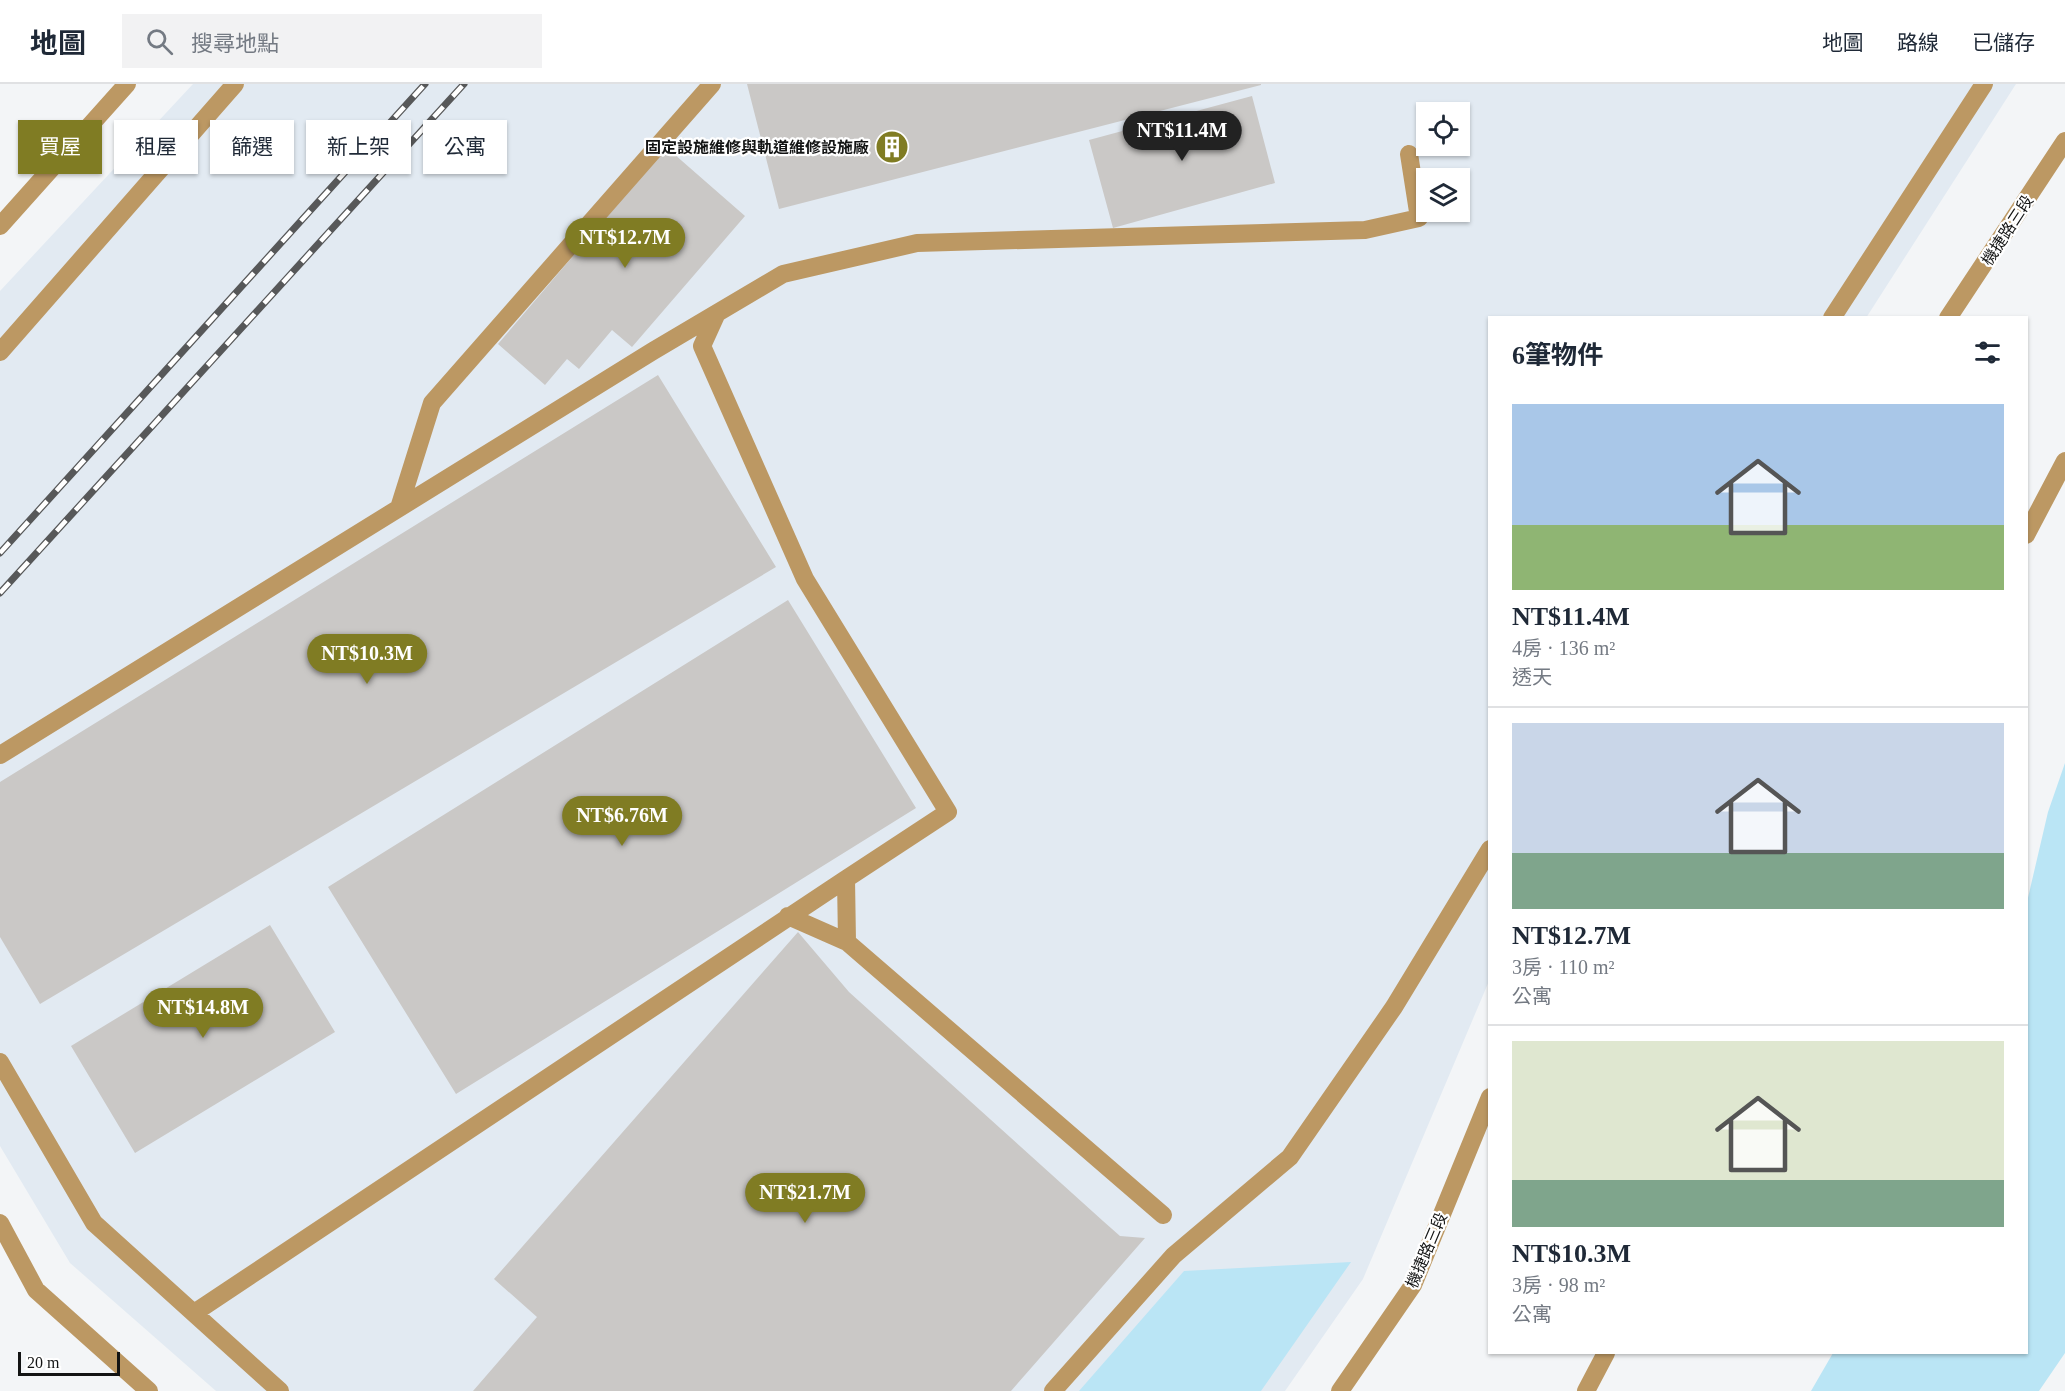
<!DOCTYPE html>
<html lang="zh-TW">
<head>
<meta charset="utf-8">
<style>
  body { margin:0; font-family:"Times New Roman","Noto Sans TC",serif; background:#f2f2f3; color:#1f2937; height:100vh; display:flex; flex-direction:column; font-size:22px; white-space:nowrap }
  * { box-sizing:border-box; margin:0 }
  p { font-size:20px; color:#747a83 }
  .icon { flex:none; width:33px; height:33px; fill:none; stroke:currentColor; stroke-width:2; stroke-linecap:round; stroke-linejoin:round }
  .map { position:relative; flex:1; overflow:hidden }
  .drawer { position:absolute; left:1488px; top:232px; width:540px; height:1038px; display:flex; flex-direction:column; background:#fff; border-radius:0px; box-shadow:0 2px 4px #0004 }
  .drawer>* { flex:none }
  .banner { position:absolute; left:18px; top:36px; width:570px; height:54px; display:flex; gap:12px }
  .tools { position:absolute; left:1416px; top:18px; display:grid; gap:12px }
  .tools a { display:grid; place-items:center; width:54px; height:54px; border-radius:0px; background:#fff; box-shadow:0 2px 4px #0004; font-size:30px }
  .scale { position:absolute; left:18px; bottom:15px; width:102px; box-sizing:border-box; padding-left:6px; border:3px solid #131414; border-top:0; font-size:16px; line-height:21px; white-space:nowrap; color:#131414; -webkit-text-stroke:4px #fff; paint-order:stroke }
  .price { position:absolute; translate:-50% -51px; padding:0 14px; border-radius:21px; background:#807c23; color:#fff; font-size:20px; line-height:39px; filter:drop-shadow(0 2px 3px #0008) }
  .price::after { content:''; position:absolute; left:50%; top:36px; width:18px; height:14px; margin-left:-9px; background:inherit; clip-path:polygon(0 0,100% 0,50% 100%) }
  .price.selected { background:#222; color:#fff }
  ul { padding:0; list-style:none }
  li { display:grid; align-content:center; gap:12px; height:318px; padding:0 24px }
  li+li { border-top:2px solid #e0e1e3 }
  li span { display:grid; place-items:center; height:186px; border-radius:0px; color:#555 }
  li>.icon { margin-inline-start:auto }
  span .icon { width:108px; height:108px; fill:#fffc; stroke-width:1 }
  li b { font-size:26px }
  h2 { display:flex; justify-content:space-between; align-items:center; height:72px; padding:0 24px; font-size:26px }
  .chip { padding:0 21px; border-radius:0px; background:#fff; box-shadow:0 2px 4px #0004; font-size:21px; line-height:54px }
  .chip.selected { background:#807c23; color:#fff }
  header { display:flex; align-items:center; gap:36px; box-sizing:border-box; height:84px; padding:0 30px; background:#fff; border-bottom:2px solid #e0e1e3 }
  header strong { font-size:28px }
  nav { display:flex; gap:33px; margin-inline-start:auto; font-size:21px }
  .search { width:420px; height:54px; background:#f2f2f3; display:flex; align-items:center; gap:15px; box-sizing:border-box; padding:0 21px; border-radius:0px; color:#747a83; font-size:22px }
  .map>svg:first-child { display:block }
</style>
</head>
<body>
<header>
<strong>地圖</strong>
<div class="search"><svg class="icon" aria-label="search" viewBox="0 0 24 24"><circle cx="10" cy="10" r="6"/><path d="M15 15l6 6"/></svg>搜尋地點</div>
<nav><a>地圖</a><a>路線</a><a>已儲存</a></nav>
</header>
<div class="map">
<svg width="2065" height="1307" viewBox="0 0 2065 1307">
  <rect width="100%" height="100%" fill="#f3f5f7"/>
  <path fill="#e2eaf2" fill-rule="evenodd" d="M 193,0 L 2016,0 L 1866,234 L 1490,234 L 1489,897 L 1363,1195 L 1285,1307 L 216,1307 L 70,1179 L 0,1062 L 0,207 ZM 1426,28 L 1460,28 L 1460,62 L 1426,62 ZM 1426,94 L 1460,94 L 1460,128 L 1426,128 Z"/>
  <path fill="#bae5f5" d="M 2065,679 L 2065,1269 L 2039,1307 L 1811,1307 L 1833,1269 L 2026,1269 L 2027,818 L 2048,728 Z
    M 1351,1178 L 1261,1307 L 1079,1307 L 1184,1187 Z"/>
  <path fill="#cac8c6" d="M 747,0 L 1261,0 L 1261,1 L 779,125 Z
    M 1252,12 L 1275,99 L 1113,144 L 1089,56 Z
    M 666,63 L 745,132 L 632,263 L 612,246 L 579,285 L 567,275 L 545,301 L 498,260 Z
    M 658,291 L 776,483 L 40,920 L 0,853 L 0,698 Z
    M 788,516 L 916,724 L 456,1010 L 328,803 Z
    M 270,841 L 335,948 L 135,1069 L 71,962 Z
    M 798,848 L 849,908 L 1103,1137 L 1120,1152 L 1145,1154 L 1011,1307 L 473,1307 L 537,1233 L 494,1195 Z"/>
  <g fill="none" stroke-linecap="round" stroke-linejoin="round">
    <path stroke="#bc9863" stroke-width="18" d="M 0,142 L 127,0
      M 717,229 L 702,262 L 805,495 L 948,728 L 846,795 L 847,858 L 1163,1131
      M 1832,234 L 1984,0
      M 1948,234 L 2065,57
      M 0,268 L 235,0
      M 399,424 L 432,319 L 712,0
      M 2026,451 L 2065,377
      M 0,671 L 653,267 L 783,190 L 917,159 L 1365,146 L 1419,134 L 1409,70
      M 788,832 L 847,858
      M 0,978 L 94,1139 L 280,1307
      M 0,1139 L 36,1206 L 149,1307
      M 194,1229 L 846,795
      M 1053,1307 L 1174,1171 L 1290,1073 L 1394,923 L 1490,765
      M 1340,1307 L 1413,1201 L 1490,1013
      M 1586,1307 L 1606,1269"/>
    <g stroke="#575859" stroke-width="7">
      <path id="rail" d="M 0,469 L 425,0
        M 0,509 L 464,0"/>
    </g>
    <use href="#rail" stroke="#fff" stroke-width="4.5" stroke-dasharray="14" stroke-linecap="butt"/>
  </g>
  <defs>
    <g id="building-disc" transform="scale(1.725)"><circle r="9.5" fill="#807c23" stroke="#fff"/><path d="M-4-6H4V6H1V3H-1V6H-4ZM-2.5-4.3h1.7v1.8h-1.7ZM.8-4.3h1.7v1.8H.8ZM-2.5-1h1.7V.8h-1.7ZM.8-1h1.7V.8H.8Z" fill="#fff"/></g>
  </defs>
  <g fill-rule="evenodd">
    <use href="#building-disc" x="892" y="63"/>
  </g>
  <g text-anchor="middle" stroke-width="4.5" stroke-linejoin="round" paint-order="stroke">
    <g font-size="16" font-weight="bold" fill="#131414" stroke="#fff" text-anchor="end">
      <text x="869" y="69">固定設施維修與軌道維修設施廠</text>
    </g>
    <g font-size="16" fill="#131414" stroke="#fff">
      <text transform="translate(2007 146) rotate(-57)" y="6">機捷路三段</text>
      <text transform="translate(1426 1166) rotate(-67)" y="6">機捷路三段</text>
    </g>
  </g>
</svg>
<div class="tools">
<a><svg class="icon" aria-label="locate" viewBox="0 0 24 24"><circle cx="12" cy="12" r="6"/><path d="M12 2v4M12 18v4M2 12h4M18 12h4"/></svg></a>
<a><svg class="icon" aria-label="layers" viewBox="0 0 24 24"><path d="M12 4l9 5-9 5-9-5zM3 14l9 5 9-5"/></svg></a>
</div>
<div class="scale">20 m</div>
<b class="price selected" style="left:1182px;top:78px">NT$11.4M</b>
<b class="price" style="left:625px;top:185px">NT$12.7M</b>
<b class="price" style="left:367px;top:601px">NT$10.3M</b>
<b class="price" style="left:622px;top:763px">NT$6.76M</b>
<b class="price" style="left:203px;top:955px">NT$14.8M</b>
<b class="price" style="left:805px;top:1140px">NT$21.7M</b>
<div class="banner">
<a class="chip selected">買屋</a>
<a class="chip">租屋</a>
<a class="chip">篩選</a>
<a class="chip">新上架</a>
<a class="chip">公寓</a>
</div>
<section class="drawer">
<h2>6筆物件<svg class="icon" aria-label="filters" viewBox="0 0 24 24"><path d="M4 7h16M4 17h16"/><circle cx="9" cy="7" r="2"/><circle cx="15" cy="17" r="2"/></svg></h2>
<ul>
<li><span style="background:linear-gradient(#a9c7e8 65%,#8fb573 0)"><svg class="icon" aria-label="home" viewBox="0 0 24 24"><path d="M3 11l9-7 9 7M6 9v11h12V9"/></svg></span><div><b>NT$11.4M</b><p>4房 · 136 m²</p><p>透天</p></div></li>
<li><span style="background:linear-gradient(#c9d6e8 70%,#7fa58c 0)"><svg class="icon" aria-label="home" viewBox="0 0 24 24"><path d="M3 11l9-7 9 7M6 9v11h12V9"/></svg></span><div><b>NT$12.7M</b><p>3房 · 110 m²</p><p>公寓</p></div></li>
<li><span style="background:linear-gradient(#dfe7d0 75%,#7fa58c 0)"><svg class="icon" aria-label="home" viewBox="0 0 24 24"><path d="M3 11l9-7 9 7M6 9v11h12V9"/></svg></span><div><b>NT$10.3M</b><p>3房 · 98 m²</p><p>公寓</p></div></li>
</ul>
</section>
</div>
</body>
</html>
